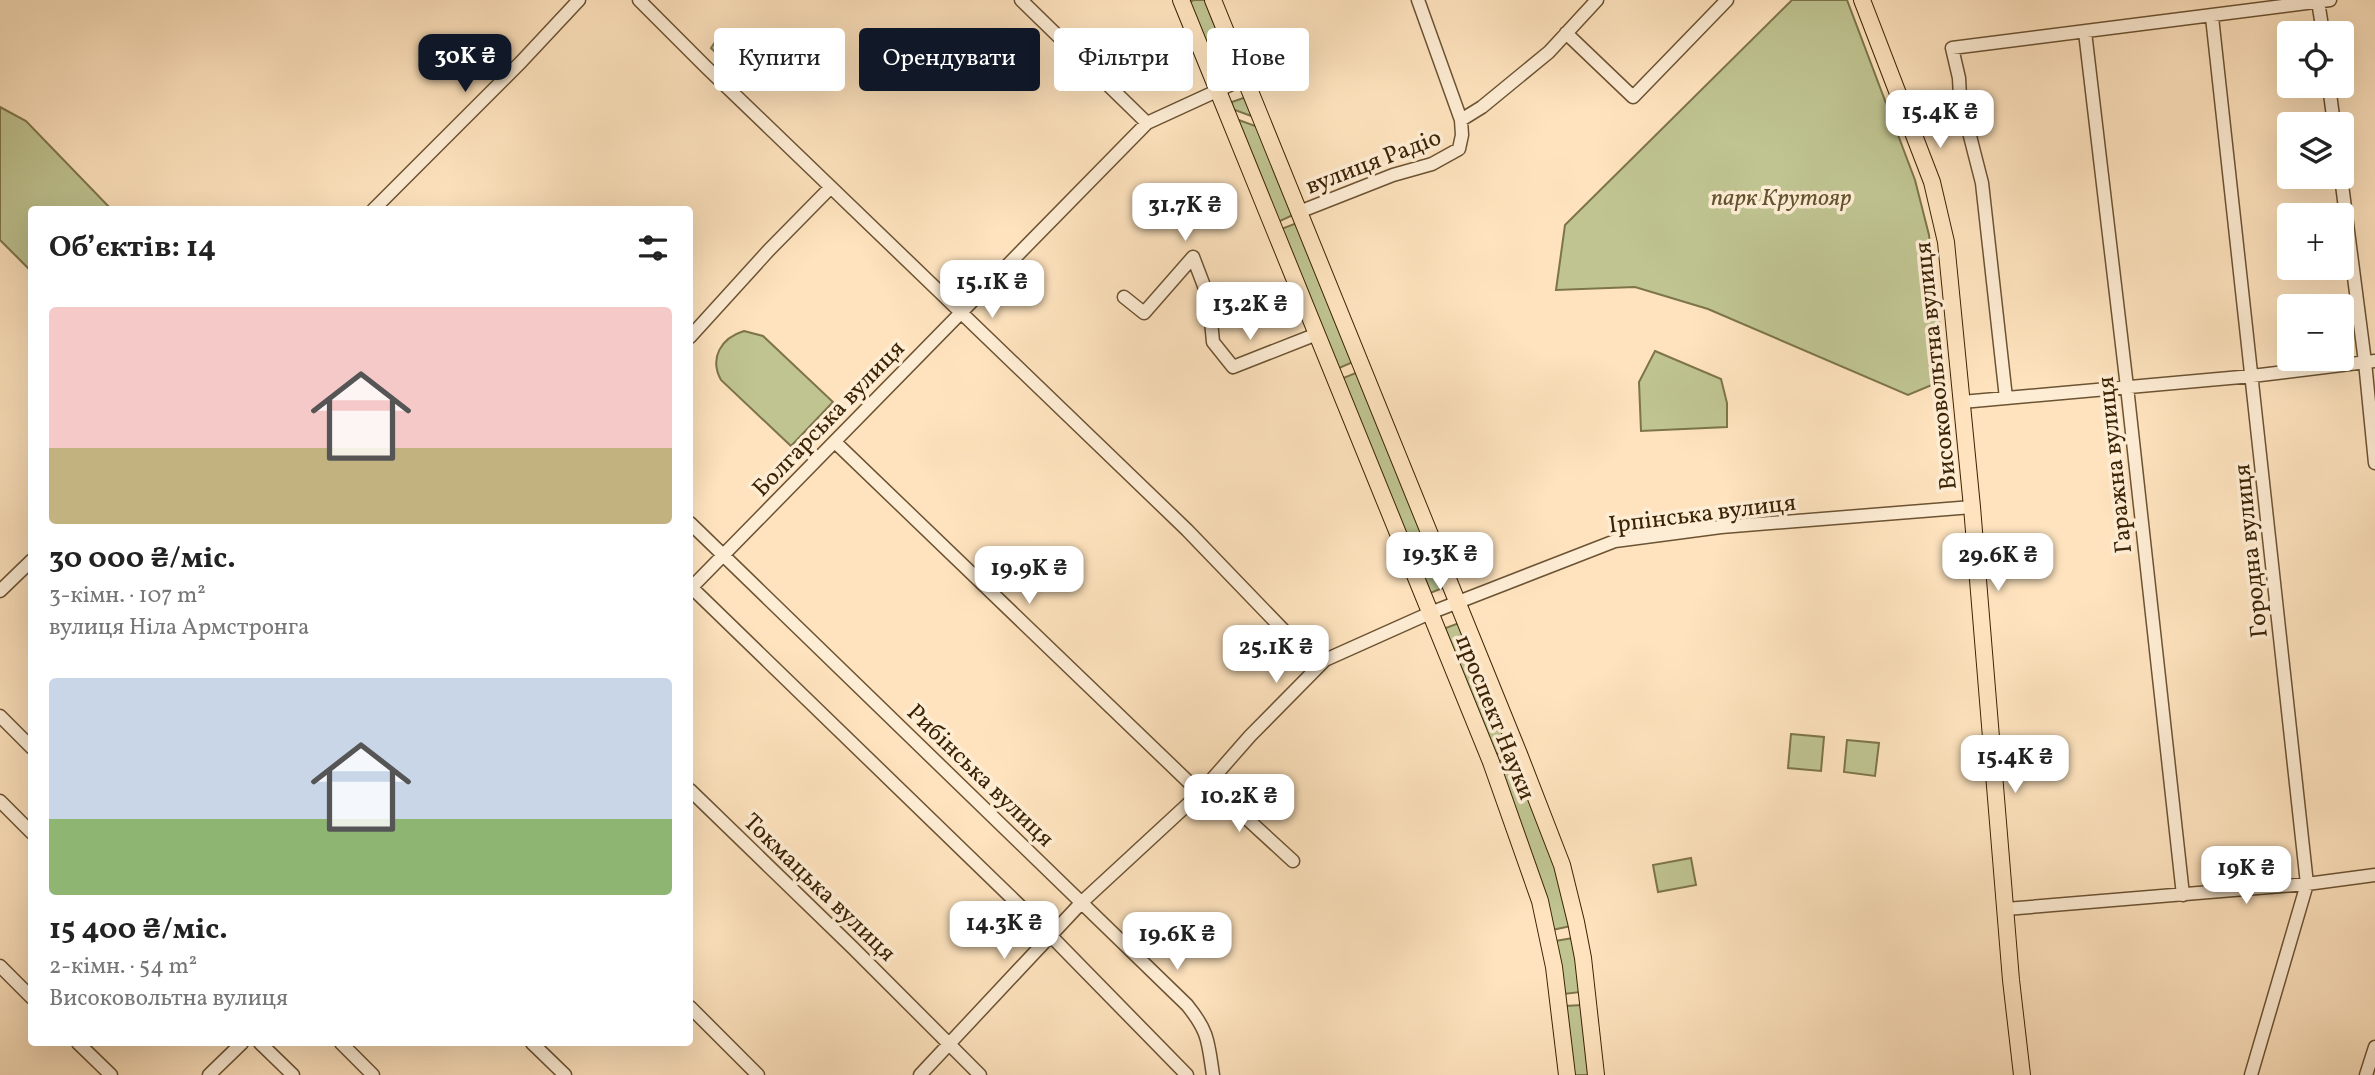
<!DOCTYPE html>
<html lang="uk">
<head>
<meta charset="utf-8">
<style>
  body { margin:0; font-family:Vollkorn,serif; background:#f2f2f2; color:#222; height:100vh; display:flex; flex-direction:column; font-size:26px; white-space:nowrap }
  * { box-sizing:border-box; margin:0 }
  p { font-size:23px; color:#767676 }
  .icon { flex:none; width:38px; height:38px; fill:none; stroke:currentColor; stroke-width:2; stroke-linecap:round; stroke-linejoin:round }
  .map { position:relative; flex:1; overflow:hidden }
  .details { position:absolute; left:28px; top:206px; width:665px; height:840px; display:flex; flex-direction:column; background:#fff; border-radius:7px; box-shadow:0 7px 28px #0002 }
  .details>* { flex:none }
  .guide { position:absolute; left:714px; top:28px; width:665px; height:63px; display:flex; gap:14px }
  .controls { position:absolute; left:2277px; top:21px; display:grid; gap:14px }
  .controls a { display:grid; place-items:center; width:77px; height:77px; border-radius:7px; background:#fff; box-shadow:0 7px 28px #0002; font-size:35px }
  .price { position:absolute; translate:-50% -60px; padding:0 16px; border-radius:14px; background:#fff; color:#222; font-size:23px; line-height:46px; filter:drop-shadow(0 2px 4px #0008) }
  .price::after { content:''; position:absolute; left:50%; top:42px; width:21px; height:16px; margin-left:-10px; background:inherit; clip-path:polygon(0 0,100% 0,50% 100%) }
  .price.selected { background:#111827; color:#fff }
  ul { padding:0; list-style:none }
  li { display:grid; align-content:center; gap:14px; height:371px; padding:0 21px }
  li span { display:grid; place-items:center; height:217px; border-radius:7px; color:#555 }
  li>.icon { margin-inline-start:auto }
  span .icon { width:126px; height:126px; fill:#fffc; stroke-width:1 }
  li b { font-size:30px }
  h2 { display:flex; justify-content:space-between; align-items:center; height:84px; padding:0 21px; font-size:30px }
  .pill { padding:0 24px; border-radius:7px; background:#fff; box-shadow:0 7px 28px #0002; font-size:24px; line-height:63px }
  .pill.selected { background:#111827; color:#fff }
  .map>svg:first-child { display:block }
</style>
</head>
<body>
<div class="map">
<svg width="2375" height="1075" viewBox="0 0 2375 1075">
  <rect width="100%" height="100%" fill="#fee3be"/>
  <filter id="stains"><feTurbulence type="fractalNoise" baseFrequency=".00286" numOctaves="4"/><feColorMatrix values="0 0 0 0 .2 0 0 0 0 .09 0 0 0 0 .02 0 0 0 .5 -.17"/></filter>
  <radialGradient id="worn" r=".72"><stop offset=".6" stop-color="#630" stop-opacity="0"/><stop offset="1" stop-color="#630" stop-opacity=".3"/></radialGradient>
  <path fill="#bfc491" stroke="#7d744a" stroke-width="2" d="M 1194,0 L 1207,0 L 1233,66 L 1217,73 L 1189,2 Z
    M 1792,0 L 1847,0 L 1915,180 L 1929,235 L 1946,379 L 1908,395 L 1708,309 L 1635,287 L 1556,290 L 1565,225 Z
    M 729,38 L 742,50 L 728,65 L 711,48 L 715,42 Z
    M 1246,97 L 1254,117 L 1232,109 L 1229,103 Z
    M 0,107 L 26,121 L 112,210 L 32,210 L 31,271 L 0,240 Z
    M 1236,119 L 1258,127 L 1293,215 L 1278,222 Z
    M 1297,223 L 1353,362 L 1337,369 L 1281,229 Z
    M 744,331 L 763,336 L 833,402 L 791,446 L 721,380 C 709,358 721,338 744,331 Z
    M 1655,351 L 1721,379 L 1727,403 L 1727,427 L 1641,431 L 1639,382 Z
    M 1358,372 L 1445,587 L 1428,594 L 1341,379 Z
    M 1459,623 L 1510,749 L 1494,755 L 1443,629 Z
    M 1791,734 L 1824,737 L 1821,771 L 1788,768 Z
    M 1847,740 L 1879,743 L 1875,776 L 1844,772 Z
    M 1513,755 L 1556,866 L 1571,926 L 1552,930 L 1538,872 L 1497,762 Z
    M 1691,858 L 1696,885 L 1658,892 L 1653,865 Z
    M 1573,938 L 1581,992 L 1564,994 L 1555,941 Z
    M 1582,1005 L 1589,1075 L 1573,1075 L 1565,1006 Z"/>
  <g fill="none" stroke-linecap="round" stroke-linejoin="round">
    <g stroke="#6c5332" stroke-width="15">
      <path id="minor" d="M 639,0 L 705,66 L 1187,530 L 1318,666
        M 1021,0 L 1147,123
        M 1418,0 L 1461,120
        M 2318,1 L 2323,33
        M 2212,17 L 2307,884 L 2251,1075
        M 2085,32 L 2127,387 L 2183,895
        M 1566,33 L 1633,97 L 1727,0
        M 2329,86 L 2334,124
        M 2341,177 L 2365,362 L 2375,463
        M 373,210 L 521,62 L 579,0
        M 1299,212 L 1393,175 L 1432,164 L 1459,149 L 1462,135 L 1461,120 L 1482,107 L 1549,52 L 1597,0
        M 1124,297 L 1144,313 L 1193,257 L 1209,299 L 1213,342 L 1233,367 L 1317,334
        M 690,337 L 769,250 L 831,187
        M 2006,398 L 1982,183 L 1960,97 L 1959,78 L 1952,48 L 2330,0
        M 1962,402 L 2252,376 L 2375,361
        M 835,442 L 1200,793
        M 690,523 L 1187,1005 C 1209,1032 1208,1042 1213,1075
        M 691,587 L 1050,935 L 1187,1075
        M 690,589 L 1147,123 L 1245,78
        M 0,591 L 32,560
        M 0,716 L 32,748
        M 1208,783 L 1293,861
        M 690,790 L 852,947 L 980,1075
        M 0,801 L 32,833
        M 2006,909 L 2307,884 L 2375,875
        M 0,966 L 32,998
        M 690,1007 L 758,1075
        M 78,1043 L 111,1075
        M 260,1043 L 293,1075
        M 341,1043 L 373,1075
        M 532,1043 L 565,1075
        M 209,1075 L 242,1043
        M 920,1075 L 1082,902 L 1200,793 L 1250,736 L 1325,660 L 1430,613 L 1615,541 L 1721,527 L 1972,507
        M 2366,1075 L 2375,1047"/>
    </g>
    <g stroke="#3b2304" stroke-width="18">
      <path id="major" d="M 1181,0 L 1491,762 L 1540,901 L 1554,967 L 1567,1075
        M 1213,0 L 1519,754 L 1562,865 L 1576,922 L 1583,958 L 1596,1075
        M 1862,0 L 1932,182 L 1946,242 L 1972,507 L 2011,980 L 2022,1075"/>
    </g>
    <use href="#minor" stroke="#feedd5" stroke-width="12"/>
    <use href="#major" stroke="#fee3be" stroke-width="16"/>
  </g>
  <g text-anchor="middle" stroke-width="7" stroke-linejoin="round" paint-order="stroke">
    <g font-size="24" fill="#3b2304" stroke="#feedd5">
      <text transform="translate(1373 161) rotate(-21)" y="8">вулиця Радіо</text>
      <text transform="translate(1935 366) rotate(-96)" y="8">Високовольтна вулиця</text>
      <text transform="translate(828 418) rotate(-46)" y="8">Болгарська вулиця</text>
      <text transform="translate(2114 465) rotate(-96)" y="8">Гаражна вулиця</text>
      <text transform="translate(1702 513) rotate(-7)" y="8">Ірпінська вулиця</text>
      <text transform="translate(2250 551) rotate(-96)" y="8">Городна вулиця</text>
      <text transform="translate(1496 717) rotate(68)" y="8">проспект Науки</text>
      <text transform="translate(981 775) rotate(44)" y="8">Рибінська вулиця</text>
      <text transform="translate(820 887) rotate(44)" y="8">Токмацька вулиця</text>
    </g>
    <g font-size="24" font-style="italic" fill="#63532e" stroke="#feedd5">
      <text x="1781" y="205">парк Крутояр</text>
    </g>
  </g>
  <rect width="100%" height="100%" filter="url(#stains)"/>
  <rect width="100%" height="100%" fill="url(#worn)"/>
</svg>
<div class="controls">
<a><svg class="icon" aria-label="locate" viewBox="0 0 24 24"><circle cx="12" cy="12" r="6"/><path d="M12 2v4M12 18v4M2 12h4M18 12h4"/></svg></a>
<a><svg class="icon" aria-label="layers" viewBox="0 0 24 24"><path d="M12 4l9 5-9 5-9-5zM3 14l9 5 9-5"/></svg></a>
<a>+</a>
<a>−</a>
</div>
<b class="price selected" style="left:465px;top:94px">30K ₴</b>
<b class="price" style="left:1940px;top:150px">15.4K ₴</b>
<b class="price" style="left:1185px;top:243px">31.7K ₴</b>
<b class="price" style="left:992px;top:320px">15.1K ₴</b>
<b class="price" style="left:1250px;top:342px">13.2K ₴</b>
<b class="price" style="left:1440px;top:592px">19.3K ₴</b>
<b class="price" style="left:1998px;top:593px">29.6K ₴</b>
<b class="price" style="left:1029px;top:606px">19.9K ₴</b>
<b class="price" style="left:1276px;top:685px">25.1K ₴</b>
<b class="price" style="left:2015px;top:795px">15.4K ₴</b>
<b class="price" style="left:1239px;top:834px">10.2K ₴</b>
<b class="price" style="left:2246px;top:906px">19K ₴</b>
<b class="price" style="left:1004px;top:961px">14.3K ₴</b>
<b class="price" style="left:1177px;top:972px">19.6K ₴</b>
<div class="guide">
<a class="pill">Купити</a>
<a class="pill selected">Орендувати</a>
<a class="pill">Фільтри</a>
<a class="pill">Нове</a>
</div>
<section class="details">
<h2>Об’єктів: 14<svg class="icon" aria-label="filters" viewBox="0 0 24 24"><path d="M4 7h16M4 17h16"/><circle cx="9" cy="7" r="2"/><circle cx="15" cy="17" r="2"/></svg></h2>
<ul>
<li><span style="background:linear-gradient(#f6c9c9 65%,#c2b280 0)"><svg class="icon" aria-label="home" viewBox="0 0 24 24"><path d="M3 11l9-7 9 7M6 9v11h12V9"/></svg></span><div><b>30 000 ₴/міс.</b><p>3-кімн. · 107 m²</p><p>вулиця Ніла Армстронга</p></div></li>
<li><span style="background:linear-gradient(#c9d6e8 65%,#8fb573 0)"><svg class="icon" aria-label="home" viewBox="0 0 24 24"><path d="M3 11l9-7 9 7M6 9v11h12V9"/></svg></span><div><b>15 400 ₴/міс.</b><p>2-кімн. · 54 m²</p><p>Високовольтна вулиця</p></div></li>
</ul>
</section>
</div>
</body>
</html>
